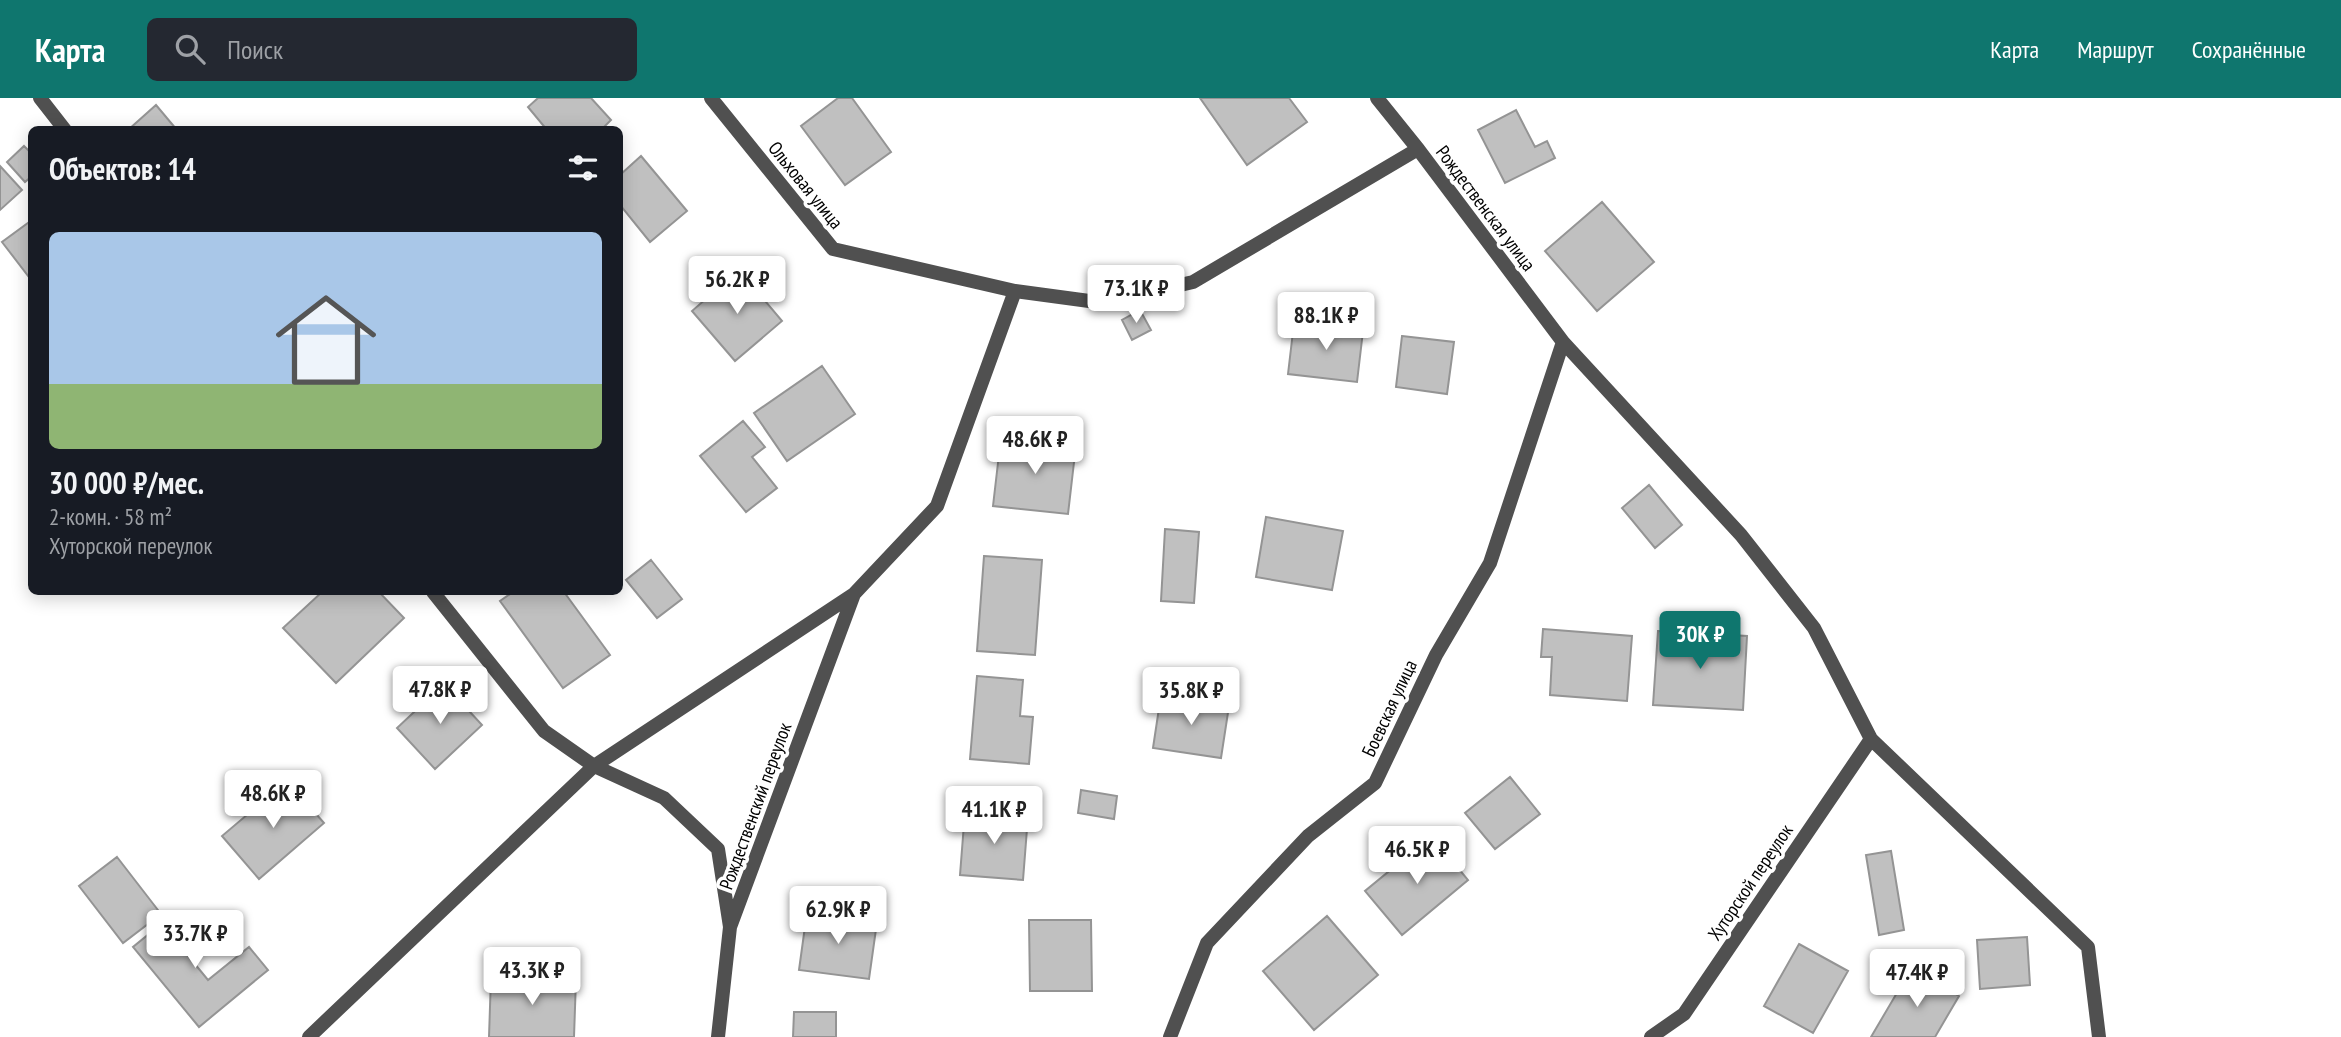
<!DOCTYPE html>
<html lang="ru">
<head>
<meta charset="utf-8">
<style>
  body { margin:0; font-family:"PT Sans Narrow",sans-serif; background:#242831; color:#f1f3f6; height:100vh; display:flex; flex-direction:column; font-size:26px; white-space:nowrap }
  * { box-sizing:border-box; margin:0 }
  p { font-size:23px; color:#9ea1a6 }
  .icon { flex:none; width:38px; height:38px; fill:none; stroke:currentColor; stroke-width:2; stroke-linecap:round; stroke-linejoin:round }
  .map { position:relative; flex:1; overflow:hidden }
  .drawer { position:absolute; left:28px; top:28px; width:595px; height:469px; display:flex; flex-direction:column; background:#171b24; border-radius:10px; box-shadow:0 4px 18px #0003 }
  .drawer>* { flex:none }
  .price { position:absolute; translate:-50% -60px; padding:0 16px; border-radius:7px; background:#fff; color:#222; font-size:23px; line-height:46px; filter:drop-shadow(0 2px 4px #0008) }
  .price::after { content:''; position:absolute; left:50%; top:42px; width:21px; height:16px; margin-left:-10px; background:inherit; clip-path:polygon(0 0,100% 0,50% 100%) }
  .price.active { background:#0f766e; color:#fff }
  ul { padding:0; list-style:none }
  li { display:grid; align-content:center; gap:14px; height:371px; padding:0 21px }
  li span { display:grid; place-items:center; height:217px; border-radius:10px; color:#555 }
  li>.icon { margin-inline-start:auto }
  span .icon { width:126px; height:126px; fill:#fffc; stroke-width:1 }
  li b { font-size:30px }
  h2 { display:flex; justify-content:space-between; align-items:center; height:84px; padding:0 21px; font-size:30px }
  header { display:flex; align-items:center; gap:42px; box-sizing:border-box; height:98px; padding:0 35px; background:#0f766e; color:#fff }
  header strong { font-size:33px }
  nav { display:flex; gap:38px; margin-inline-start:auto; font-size:24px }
  .search { width:490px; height:63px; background:#242831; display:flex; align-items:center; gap:18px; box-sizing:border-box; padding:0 24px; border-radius:10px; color:#9ea1a6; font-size:26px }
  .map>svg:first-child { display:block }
</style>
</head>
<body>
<header>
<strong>Карта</strong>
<div class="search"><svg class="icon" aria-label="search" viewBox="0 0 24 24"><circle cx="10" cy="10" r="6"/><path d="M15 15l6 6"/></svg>Поиск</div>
<nav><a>Карта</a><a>Маршрут</a><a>Сохранённые</a></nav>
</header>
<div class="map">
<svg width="2341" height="939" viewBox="0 0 2341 939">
  <rect width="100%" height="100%" fill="#fff"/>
  <path fill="#c0c0c0" stroke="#949494" stroke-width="2" d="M 538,0 L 591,0 L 611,22 L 601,32 L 547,32 L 528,9 Z
    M 838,0 L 852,0 L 891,54 L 845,87 L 801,28 Z
    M 1200,0 L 1289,0 L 1307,24 L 1247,67 Z
    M 156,7 L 177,32 L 128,32 Z
    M 1516,12 L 1535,49 L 1547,43 L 1555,60 L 1505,85 L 1478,32 Z
    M 24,48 L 32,56 L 32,78 L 25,84 L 7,64 Z
    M 641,58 L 687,113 L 650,144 L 620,107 L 620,77 Z
    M 0,68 L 22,92 L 0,112 Z
    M 1602,104 L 1654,164 L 1597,213 L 1545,153 Z
    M 32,122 L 32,183 L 2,144 Z
    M 739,172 L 782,223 L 735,263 L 692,213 Z
    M 1140,212 L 1151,232 L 1132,242 L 1122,222 Z
    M 1294,225 L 1363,233 L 1357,284 L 1288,276 Z
    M 1402,238 L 1454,244 L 1447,296 L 1396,289 Z
    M 822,268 L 855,316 L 787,363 L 754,315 Z
    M 743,323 L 765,349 L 752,359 L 777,390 L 746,414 L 700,358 Z
    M 1001,339 L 1076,347 L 1068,416 L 993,408 Z
    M 1649,387 L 1682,427 L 1655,450 L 1622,410 Z
    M 1266,419 L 1343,433 L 1332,492 L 1256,479 Z
    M 1165,431 L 1199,434 L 1194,505 L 1161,503 Z
    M 984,458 L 1042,462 L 1035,557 L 977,553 Z
    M 651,462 L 682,501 L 657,520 L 626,482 Z
    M 322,494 L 379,494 L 404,520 L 336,585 L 283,530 Z
    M 513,494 L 564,494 L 610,557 L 563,590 L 500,503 Z
    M 1543,531 L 1632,538 L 1627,603 L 1550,597 L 1552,559 L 1541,559 Z
    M 1658,533 L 1747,538 L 1743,612 L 1653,607 Z
    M 977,578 L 1023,582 L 1020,618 L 1033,619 L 1029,666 L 970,661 Z
    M 444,586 L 482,627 L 435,671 L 397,630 Z
    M 1161,597 L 1229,608 L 1221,660 L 1153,650 Z
    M 1510,679 L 1540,716 L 1495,751 L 1465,715 Z
    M 287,683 L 324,725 L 259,781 L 222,738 Z
    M 1081,692 L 1117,698 L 1114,721 L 1078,715 Z
    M 965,713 L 1028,718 L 1023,782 L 960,777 Z
    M 1432,738 L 1468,782 L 1402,837 L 1365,793 Z
    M 1891,753 L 1904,832 L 1879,837 L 1866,757 Z
    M 117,759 L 161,816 L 123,845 L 79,788 Z
    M 176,814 L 199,842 L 185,854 L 208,882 L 249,849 L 268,872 L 199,929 L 133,849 Z
    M 807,814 L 877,824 L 869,881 L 799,872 Z
    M 1327,818 L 1378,877 L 1314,932 L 1263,873 Z
    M 1029,822 L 1091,822 L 1092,893 L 1030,893 Z
    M 2027,839 L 2030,887 L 1980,891 L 1977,842 Z
    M 1799,846 L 1848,873 L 1813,935 L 1764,908 Z
    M 1911,871 L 1959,898 L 1935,939 L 1871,939 Z
    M 491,879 L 576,881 L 574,939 L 489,939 Z
    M 794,914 L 836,914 L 836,939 L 793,939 Z"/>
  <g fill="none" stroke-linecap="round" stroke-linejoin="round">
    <path stroke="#505050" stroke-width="14" d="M 40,0 L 65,32
      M 711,0 L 833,151 L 1015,193
      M 1377,0 L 1418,51 L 1563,244 L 1741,437 L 1814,530 L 1871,641 L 2088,849 L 2099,939
      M 433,494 L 544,633 L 594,668 L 664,700 L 718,751 L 730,829
      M 309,939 L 594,668 L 854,496 L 937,408 L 1015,193 L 1104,205 L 1193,184 L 1418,51
      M 718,939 L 730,829 L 854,496
      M 1170,939 L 1207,845 L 1308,738 L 1375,685 L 1436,557 L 1490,465 L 1563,244
      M 1651,939 L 1684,916 L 1871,641"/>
  </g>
  <g text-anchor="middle" stroke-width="7" stroke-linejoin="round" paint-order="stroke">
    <g font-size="19" fill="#000" stroke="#fff">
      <text transform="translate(806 87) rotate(51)" y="7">Ольховая улица</text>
      <text transform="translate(1486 110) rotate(53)" y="7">Рождественская улица</text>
      <text transform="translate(1389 610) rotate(-65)" y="7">Боевская улица</text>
      <text transform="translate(755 708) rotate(-70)" y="7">Рождественский переулок</text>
      <text transform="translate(1750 784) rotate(-56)" y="7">Хуторской переулок</text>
    </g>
  </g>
</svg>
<b class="price" style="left:737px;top:218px">56.2K ₽</b>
<b class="price" style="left:1136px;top:227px">73.1K ₽</b>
<b class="price" style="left:1326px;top:254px">88.1K ₽</b>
<b class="price" style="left:1035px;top:378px">48.6K ₽</b>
<b class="price active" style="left:1700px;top:573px">30K ₽</b>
<b class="price" style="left:440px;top:628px">47.8K ₽</b>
<b class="price" style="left:1191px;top:629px">35.8K ₽</b>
<b class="price" style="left:273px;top:732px">48.6K ₽</b>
<b class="price" style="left:994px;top:748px">41.1K ₽</b>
<b class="price" style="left:1417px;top:788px">46.5K ₽</b>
<b class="price" style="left:838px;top:848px">62.9K ₽</b>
<b class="price" style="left:195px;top:872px">33.7K ₽</b>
<b class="price" style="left:532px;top:909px">43.3K ₽</b>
<b class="price" style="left:1917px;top:911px">47.4K ₽</b>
<section class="drawer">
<h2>Объектов: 14<svg class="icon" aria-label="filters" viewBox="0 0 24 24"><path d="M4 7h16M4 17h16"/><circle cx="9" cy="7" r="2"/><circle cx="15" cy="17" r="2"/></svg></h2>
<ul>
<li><span style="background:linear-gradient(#a9c7e8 70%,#8fb573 0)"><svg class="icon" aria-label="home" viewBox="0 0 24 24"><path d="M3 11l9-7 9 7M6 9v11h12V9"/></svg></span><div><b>30 000 ₽/мес.</b><p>2-комн. · 58 m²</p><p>Хуторской переулок</p></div></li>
</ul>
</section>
</div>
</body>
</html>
